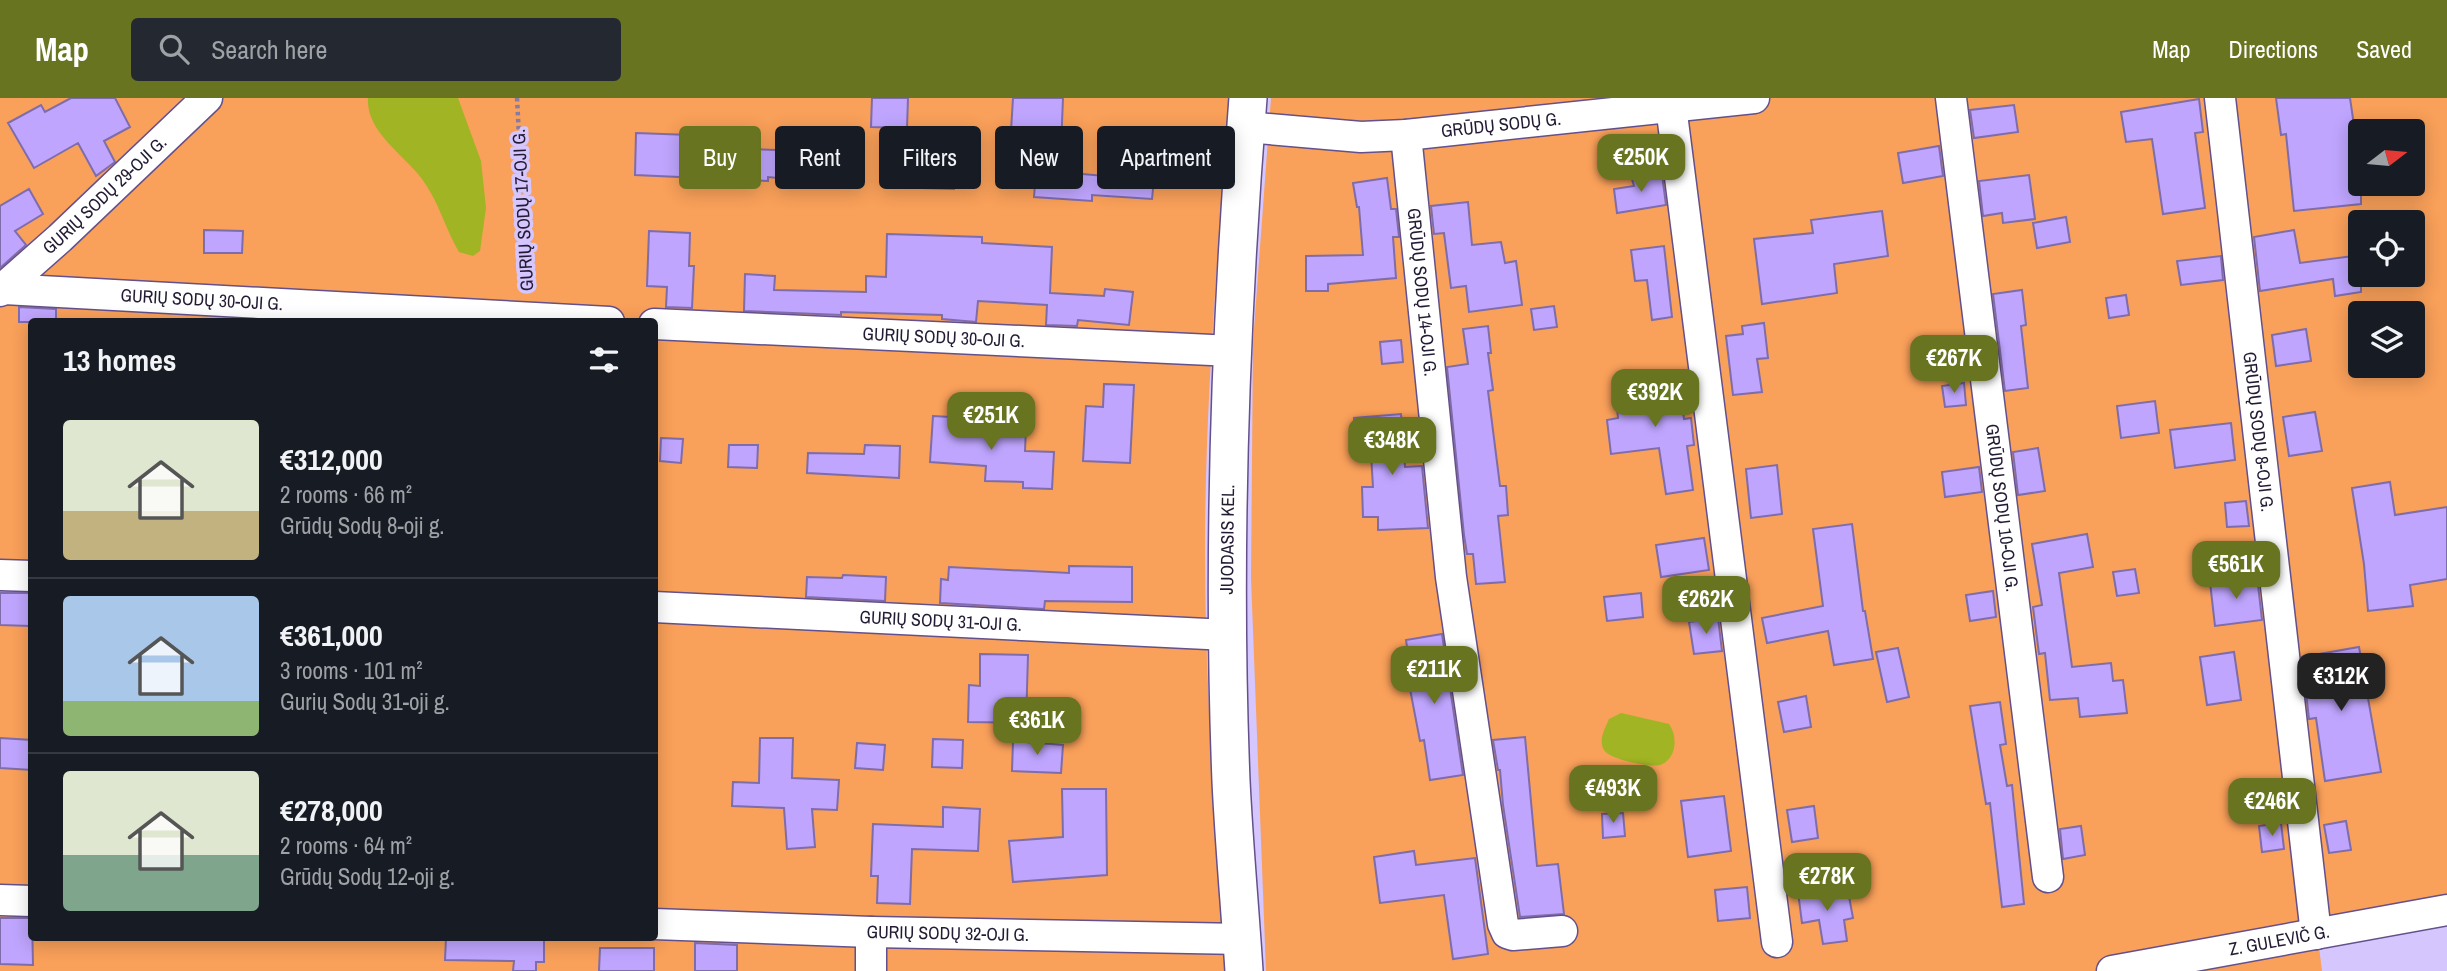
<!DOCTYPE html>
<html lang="en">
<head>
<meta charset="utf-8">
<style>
  body { margin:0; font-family:"Archivo Narrow",sans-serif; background:#242831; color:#f1f3f6; height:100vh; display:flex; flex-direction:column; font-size:26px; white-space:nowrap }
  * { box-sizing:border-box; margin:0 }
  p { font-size:23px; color:#9ea1a6 }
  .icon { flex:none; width:38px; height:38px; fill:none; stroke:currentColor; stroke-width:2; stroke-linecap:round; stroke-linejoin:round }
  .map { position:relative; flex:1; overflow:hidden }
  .details { position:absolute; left:28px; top:220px; width:630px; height:623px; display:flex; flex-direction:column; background:#171b24; border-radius:7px; box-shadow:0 4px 18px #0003 }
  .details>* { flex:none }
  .banner { position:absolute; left:679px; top:28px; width:665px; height:63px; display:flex; gap:14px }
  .needle { width:46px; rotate:74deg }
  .controls { position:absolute; left:2348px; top:21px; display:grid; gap:14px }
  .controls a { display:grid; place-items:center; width:77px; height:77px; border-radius:7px; background:#171b24; box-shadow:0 4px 18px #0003; font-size:35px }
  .price { position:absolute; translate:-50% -60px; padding:0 16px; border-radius:14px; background:#68741f; color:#fff; font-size:23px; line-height:46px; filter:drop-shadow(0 2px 4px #0008) }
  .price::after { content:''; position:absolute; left:50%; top:42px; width:21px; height:16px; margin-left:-10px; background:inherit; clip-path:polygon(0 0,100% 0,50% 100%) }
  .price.current { background:#222; color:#fff }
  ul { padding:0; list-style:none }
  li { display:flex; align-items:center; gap:21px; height:175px; padding:0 35px }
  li+li { border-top:2px solid #363941 }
  li span { display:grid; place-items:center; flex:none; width:196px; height:140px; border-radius:7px; color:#555 }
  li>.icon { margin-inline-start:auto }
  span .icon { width:84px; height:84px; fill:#fffc; stroke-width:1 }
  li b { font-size:30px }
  h2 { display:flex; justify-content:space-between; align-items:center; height:84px; padding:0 35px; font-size:30px }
  .pill { padding:0 24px; border-radius:7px; background:#171b24; box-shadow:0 4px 18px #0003; font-size:24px; line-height:63px }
  .pill.current { background:#68741f; color:#fff }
  header { display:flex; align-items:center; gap:42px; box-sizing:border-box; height:98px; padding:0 35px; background:#68741f; color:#fff }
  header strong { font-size:33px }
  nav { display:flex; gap:38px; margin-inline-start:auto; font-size:24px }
  .search { width:490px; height:63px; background:#242831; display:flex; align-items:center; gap:18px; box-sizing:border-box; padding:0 24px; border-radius:7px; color:#9ea1a6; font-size:26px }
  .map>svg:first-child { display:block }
</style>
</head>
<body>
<header>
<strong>Map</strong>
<div class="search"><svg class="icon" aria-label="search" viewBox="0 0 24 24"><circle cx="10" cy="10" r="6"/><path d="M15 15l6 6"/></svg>Search here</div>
<nav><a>Map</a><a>Directions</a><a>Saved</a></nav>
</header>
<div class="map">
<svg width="2447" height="873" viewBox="0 0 2447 873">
  <rect width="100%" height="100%" fill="#d5c6fd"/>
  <path fill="#f9a05a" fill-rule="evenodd" d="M 0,0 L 1230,0 C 1218,151 1205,303 1205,455 C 1205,594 1216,734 1226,873 L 0,873 ZM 32,224 L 654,224 L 654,840 L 32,840 Z
    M 1271,0 L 2447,0 L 2447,824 L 2318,841 L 2322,873 L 1266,873 L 1251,480 L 1253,245 ZM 2361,33 L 2413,33 L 2413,86 L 2361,86 ZM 2361,124 L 2413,124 L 2413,177 L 2361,177 ZM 2361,215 L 2413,215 L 2413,268 L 2361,268 Z"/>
  <path fill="#a1b423" d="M 368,0 L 458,0 L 481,63 L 486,110 L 480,153 L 473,158 L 459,154 C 444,128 438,100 418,76 C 400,54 366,32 368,0 Z
    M 1621,615 L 1669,626 C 1678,638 1677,661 1660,667 C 1650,670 1609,661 1604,652 C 1598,642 1605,631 1609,621 Z"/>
  <path fill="#bfa5fe" stroke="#7f6caa" stroke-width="2" d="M 71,0 L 115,0 L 130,29 L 104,43 L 115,64 L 96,78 L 78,45 L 34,70 L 8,25 L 41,7 L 45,14 Z
    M 872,0 L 908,0 L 907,30 L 871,29 Z
    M 1013,0 L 1063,0 L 1060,74 L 1116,79 L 1117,69 L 1138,71 L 1138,80 L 1154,81 L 1152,101 L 1092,97 L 1092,103 L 1034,99 L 1039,34 L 1011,33 Z
    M 2276,0 L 2350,0 L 2355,34 L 2361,33 L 2361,106 L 2294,113 L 2286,36 L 2281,37 Z
    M 2199,1 L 2203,34 L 2195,35 L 2205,110 L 2163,116 L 2152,41 L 2126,44 L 2121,14 Z
    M 2014,7 L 2018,34 L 1974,40 L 1970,12 Z
    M 636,35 L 690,37 L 690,49 L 777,52 L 777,44 L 803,46 L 801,82 L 768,79 L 768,83 L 635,77 Z
    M 1939,48 L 1943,78 L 1903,85 L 1898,55 Z
    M 894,60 L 955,62 L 954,91 L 921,90 L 921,87 L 892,85 Z
    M 1662,76 L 1666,107 L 1617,115 L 1614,91 L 1634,88 L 1632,81 Z
    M 2029,77 L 2035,121 L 2003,125 L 2002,115 L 1983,118 L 1979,83 Z
    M 1387,80 L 1391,111 L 1396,111 L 1399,139 L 1393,139 L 1396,180 L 1328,186 L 1328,193 L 1306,193 L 1306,158 L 1363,157 L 1359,109 L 1357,109 L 1353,85 Z
    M 29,91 L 43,116 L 15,133 L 26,147 L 0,170 L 0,108 Z
    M 1468,104 L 1472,147 L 1501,144 L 1505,165 L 1516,163 L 1522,207 L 1469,214 L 1466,188 L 1451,190 L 1444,135 L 1434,136 L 1431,108 Z
    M 1882,113 L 1888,158 L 1834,166 L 1837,195 L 1762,206 L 1754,141 L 1813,135 L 1811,122 Z
    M 2066,119 L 2070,144 L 2037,150 L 2033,125 Z
    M 204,132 L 243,133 L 242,155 L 204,155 Z
    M 2294,132 L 2300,165 L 2361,157 L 2361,194 L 2335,198 L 2333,181 L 2260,193 L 2254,139 Z
    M 649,133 L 690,135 L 689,168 L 694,168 L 692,210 L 666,209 L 667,189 L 647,188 Z
    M 887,136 L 982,139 L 982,145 L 1052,149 L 1050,195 L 1104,198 L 1105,191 L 1133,194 L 1129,227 L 1078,222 L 1077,228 L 1046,227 L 1047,207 L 978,203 L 976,224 L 942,221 L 942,217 L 841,214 L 841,217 L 744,213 L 745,176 L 775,178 L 774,192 L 866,194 L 866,178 L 886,179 Z
    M 1664,148 L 1672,219 L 1652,222 L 1647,182 L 1635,183 L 1631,152 Z
    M 2221,158 L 2223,182 L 2181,187 L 2177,163 Z
    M 2022,192 L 2026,227 L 2021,228 L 2028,290 L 2005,293 L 1993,196 Z
    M 2126,197 L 2129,217 L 2109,220 L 2106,200 Z
    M 1554,208 L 1557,229 L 1534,232 L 1531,211 Z
    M 19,209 L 56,211 L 56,224 L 19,224 Z
    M 1764,225 L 1768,260 L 1757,261 L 1762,294 L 1733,297 L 1726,238 L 1743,236 L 1742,228 Z
    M 1488,228 L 1491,255 L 1488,255 L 1493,292 L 1488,293 L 1500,388 L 1506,388 L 1508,417 L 1498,418 L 1505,484 L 1476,486 L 1473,456 L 1467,456 L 1464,437 L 1447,269 L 1468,266 L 1463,231 Z
    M 2306,231 L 2311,263 L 2276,268 L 2272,237 Z
    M 1401,242 L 1403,264 L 1382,266 L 1380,244 Z
    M 1679,283 L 1684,321 L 1691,320 L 1694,347 L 1687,348 L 1693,392 L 1666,396 L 1659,350 L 1611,356 L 1607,322 L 1618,320 L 1615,290 Z
    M 1964,285 L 1966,307 L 1945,309 L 1942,288 Z
    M 1104,286 L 1134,287 L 1130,365 L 1083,363 L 1086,308 L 1103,309 Z
    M 2155,303 L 2159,335 L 2121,340 L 2117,308 Z
    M 2315,314 L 2322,353 L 2289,358 L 2283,319 Z
    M 1401,316 L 1405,369 L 1422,368 L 1428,430 L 1378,432 L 1378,419 L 1363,419 L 1362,389 L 1373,389 L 1370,340 L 1356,341 L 1354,320 Z
    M 933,318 L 967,320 L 967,326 L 1026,328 L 1025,353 L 1054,354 L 1052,391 L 1023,390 L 1023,384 L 985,383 L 986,368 L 930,364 Z
    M 2231,325 L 2235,362 L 2175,370 L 2170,332 Z
    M 661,340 L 683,341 L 681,365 L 660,363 Z
    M 729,347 L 758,347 L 757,370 L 728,369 Z
    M 865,347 L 900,348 L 899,380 L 807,375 L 808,355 L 864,356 Z
    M 2038,350 L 2045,393 L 2018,397 L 2013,354 Z
    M 1777,367 L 1782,416 L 1751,420 L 1746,371 Z
    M 1979,369 L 1982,394 L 1945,399 L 1942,374 Z
    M 2390,384 L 2395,417 L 2447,409 L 2447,481 L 2410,487 L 2413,508 L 2368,513 L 2364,466 L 2352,390 Z
    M 2246,403 L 2249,428 L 2227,429 L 2225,405 Z
    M 1852,426 L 1863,513 L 1865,513 L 1873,561 L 1834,567 L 1828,533 L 1767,545 L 1762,520 L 1823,508 L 1813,431 Z
    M 2087,436 L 2093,469 L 2059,475 L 2072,569 L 2111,565 L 2113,583 L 2123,582 L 2127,615 L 2080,619 L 2078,600 L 2050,602 L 2045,555 L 2039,556 L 2033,509 L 2042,507 L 2032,446 Z
    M 1704,440 L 1709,472 L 1661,479 L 1656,447 Z
    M 1069,468 L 1132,469 L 1132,504 L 1045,503 L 1044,511 L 940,505 L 941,481 L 948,482 L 949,469 L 1069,475 Z
    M 2135,471 L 2139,495 L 2117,498 L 2113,474 Z
    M 843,477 L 886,479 L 885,503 L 806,499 L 807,479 L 842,480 Z
    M 2257,478 L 2262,522 L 2215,528 L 2210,484 Z
    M 1993,493 L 1996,519 L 1970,523 L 1966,497 Z
    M 0,495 L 31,495 L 30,528 L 0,527 Z
    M 1641,495 L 1643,519 L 1607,523 L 1604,499 Z
    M 1718,520 L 1722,553 L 1694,556 L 1689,524 Z
    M 1442,536 L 1463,677 L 1430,682 L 1424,642 L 1420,643 L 1410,591 L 1413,590 L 1406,542 Z
    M 2359,549 L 2381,674 L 2325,683 L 2316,620 L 2309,621 L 2302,559 Z
    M 1898,550 L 1909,599 L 1887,604 L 1876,554 Z
    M 2234,554 L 2241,602 L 2207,607 L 2200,559 Z
    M 980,556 L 1028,557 L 1026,625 L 968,624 L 969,587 L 980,588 Z
    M 1806,598 L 1811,629 L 1784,634 L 1778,604 Z
    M 2000,604 L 2006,646 L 2000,647 L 2007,688 L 2012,687 L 2024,806 L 2002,809 L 1990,705 L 1986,706 L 1970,608 Z
    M 1525,639 L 1537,768 L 1558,766 L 1564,816 L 1520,819 L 1503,707 L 1500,672 L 1498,672 L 1493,642 Z
    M 0,640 L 32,642 L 32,672 L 0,670 Z
    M 760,640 L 793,640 L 792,680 L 839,682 L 837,712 L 812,711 L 815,749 L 787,751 L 784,710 L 732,708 L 733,684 L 759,685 Z
    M 933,641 L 963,642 L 962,670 L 932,669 Z
    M 1013,643 L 1063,647 L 1061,675 L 1012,673 Z
    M 857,645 L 885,647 L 883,672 L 855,670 Z
    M 1062,691 L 1106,691 L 1107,777 L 1013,784 L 1009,743 L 1063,739 Z
    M 1724,698 L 1731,753 L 1688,759 L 1681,703 Z
    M 1814,708 L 1818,740 L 1792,744 L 1787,712 Z
    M 943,709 L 980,711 L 978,753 L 912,751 L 910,806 L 877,805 L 878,778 L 871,778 L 873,726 L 943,729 Z
    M 1623,715 L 1625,738 L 1603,740 L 1602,716 Z
    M 2346,723 L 2351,752 L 2329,755 L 2324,727 Z
    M 2281,725 L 2284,751 L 2262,754 L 2259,728 Z
    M 2081,728 L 2085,757 L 2063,761 L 2060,731 Z
    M 1414,753 L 1416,767 L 1475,760 L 1488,856 L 1453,861 L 1444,797 L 1380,805 L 1374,759 Z
    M 1747,789 L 1750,820 L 1718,823 L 1715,792 Z
    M 1827,790 L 1828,796 L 1848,793 L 1853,820 L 1844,822 L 1847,843 L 1823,846 L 1819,822 L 1802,825 L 1798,794 Z
    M 0,820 L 32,820 L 33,867 L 0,866 Z
    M 446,840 L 544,840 L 544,864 L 536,864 L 536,873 L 513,873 L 514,863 L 445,862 Z
    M 695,845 L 737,847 L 737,873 L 695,873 Z
    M 600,850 L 654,850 L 654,873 L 599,873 Z"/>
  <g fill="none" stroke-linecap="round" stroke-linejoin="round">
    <g stroke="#63508c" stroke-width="33">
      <g id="minor">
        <path d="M 1670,0 L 1777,844"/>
        <path id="s1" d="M 1951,0 L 2048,779"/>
        <path id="s2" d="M 2220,0 L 2316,836"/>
        <path id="s3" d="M 1246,29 L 1361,39 L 1406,37 L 1754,0"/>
        <path id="s4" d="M 1406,37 L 1451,479 L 1503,826 L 1507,835 L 1513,837 L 1562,833"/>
        <path id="s5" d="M 4,191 L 609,224"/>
        <path id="s6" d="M 0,193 L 60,140 L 207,0"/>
        <path id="s7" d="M 654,226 L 1233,253"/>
        <path d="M 0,477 L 32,478"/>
        <path id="s8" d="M 654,509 L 1228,537"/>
        <path d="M 0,802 L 32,803"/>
        <path id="s9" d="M 654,826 L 871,834 L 1242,841"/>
        <path d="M 871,873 L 871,834"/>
        <path id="s10" d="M 2112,873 L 2447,812"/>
      </g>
    </g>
    <g stroke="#63508c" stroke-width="40">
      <g id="major">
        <path id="s11" d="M 1244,873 C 1240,810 1234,746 1231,683 C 1222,456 1230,227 1248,0"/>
      </g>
    </g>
    <path stroke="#877ba4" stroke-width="4.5" stroke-dasharray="3.5 3.5" stroke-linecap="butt" d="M 517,0 L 527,191"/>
    <use href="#minor" stroke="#fff" stroke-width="30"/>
    <use href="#major" stroke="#fff" stroke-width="37"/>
  </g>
  <g text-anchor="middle" stroke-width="7" stroke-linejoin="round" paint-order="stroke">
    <g font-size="18" fill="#231b34" stroke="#d5c6fd">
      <text dy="6" stroke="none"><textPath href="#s3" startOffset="256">GRŪDŲ SODŲ G.</textPath></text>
      <text dy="6" stroke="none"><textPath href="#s6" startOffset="142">GURIŲ SODŲ 29-OJI G.</textPath></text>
      <text transform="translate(523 112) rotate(-93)" y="6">GURIŲ SODŲ 17-OJI G.</text>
      <text dy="6" stroke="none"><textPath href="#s4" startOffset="158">GRŪDŲ SODŲ 14-OJI G.</textPath></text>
      <text dy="6" stroke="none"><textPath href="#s5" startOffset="198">GURIŲ SODŲ 30-OJI G.</textPath></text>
      <text dy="6" stroke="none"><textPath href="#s7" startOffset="290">GURIŲ SODŲ 30-OJI G.</textPath></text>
      <text dy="6" stroke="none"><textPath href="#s2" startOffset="336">GRŪDŲ SODŲ 8-OJI G.</textPath></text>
      <text dy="6" stroke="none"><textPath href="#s1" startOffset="413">GRŪDŲ SODŲ 10-OJI G.</textPath></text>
      <text dy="6" stroke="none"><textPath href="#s11" startOffset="432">JUODASIS KEL.</textPath></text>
      <text dy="6" stroke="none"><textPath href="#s8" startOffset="287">GURIŲ SODŲ 31-OJI G.</textPath></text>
      <text dy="6" stroke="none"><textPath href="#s9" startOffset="294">GURIŲ SODŲ 32-OJI G.</textPath></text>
      <text dy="6" stroke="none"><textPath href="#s10" startOffset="170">Z. GULEVIČ G.</textPath></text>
    </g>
  </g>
</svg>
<div class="controls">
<a><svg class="needle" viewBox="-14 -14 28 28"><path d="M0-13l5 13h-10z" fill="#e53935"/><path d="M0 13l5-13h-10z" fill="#9ea1a6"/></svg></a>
<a><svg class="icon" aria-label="locate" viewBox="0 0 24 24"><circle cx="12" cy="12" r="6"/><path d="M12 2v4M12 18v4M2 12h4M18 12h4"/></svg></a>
<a><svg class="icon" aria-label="layers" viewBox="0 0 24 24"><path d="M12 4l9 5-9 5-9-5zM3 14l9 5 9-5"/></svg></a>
</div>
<b class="price" style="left:1641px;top:96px">€250K</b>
<b class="price" style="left:1954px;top:297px">€267K</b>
<b class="price" style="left:1655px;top:331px">€392K</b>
<b class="price" style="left:991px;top:354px">€251K</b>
<b class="price" style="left:1392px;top:379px">€348K</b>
<b class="price" style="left:2236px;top:503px">€561K</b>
<b class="price" style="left:1706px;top:538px">€262K</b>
<b class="price" style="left:1434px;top:608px">€211K</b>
<b class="price current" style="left:2341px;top:615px">€312K</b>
<b class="price" style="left:1037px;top:659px">€361K</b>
<b class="price" style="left:1613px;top:727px">€493K</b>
<b class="price" style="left:2272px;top:740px">€246K</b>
<b class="price" style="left:1827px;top:815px">€278K</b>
<div class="banner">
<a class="pill current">Buy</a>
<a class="pill">Rent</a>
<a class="pill">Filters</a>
<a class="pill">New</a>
<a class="pill">Apartment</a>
</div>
<section class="details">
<h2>13 homes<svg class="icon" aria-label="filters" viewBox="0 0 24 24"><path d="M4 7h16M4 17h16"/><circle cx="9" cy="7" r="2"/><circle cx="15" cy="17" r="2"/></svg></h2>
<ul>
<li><span style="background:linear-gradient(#dfe7d0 65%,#c2b280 0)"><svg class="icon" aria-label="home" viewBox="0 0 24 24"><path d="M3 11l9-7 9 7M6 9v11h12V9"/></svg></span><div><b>€312,000</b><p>2 rooms · 66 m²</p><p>Grūdų Sodų 8-oji g.</p></div></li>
<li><span style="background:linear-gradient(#a9c7e8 75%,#8fb573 0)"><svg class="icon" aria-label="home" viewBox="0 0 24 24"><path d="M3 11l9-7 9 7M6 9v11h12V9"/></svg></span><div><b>€361,000</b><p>3 rooms · 101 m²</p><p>Gurių Sodų 31-oji g.</p></div></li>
<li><span style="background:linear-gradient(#dfe7d0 60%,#7fa58c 0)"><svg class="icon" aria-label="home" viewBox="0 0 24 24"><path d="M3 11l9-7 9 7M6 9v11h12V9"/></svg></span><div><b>€278,000</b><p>2 rooms · 64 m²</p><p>Grūdų Sodų 12-oji g.</p></div></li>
</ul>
</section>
</div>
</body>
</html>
